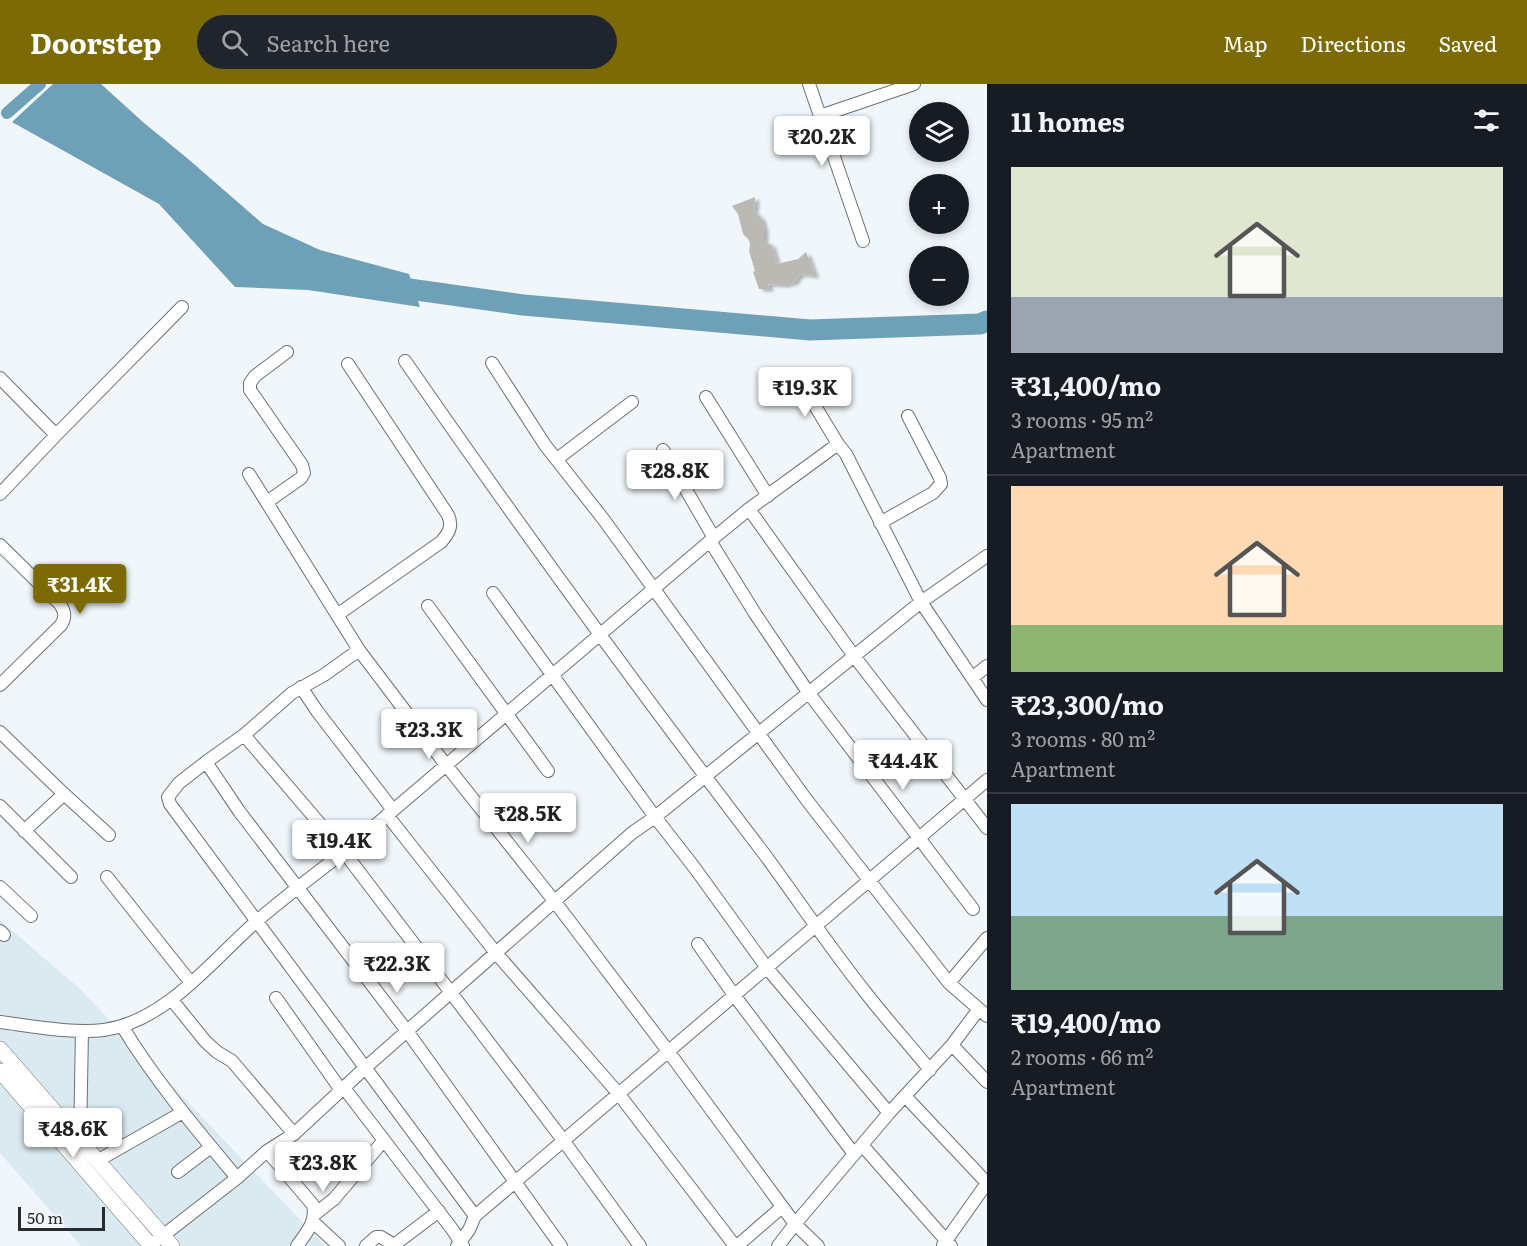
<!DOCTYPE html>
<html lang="en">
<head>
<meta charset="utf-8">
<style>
  body { margin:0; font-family:Literata,serif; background:#20242c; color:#f1f3f6; height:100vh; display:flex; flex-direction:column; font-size:22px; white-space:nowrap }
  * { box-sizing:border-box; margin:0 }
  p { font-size:20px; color:#9ea1a6 }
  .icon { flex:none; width:33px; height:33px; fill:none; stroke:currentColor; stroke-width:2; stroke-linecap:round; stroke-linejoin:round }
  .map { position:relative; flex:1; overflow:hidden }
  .side { display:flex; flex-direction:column; background:#171b24; width:540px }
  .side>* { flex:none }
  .controls { position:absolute; left:909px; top:18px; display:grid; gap:12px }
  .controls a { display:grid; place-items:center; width:60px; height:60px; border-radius:50%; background:#171b24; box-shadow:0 3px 9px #0003; font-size:30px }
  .scale { position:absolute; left:18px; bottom:15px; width:87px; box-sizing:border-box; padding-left:6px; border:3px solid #282a2b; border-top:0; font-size:16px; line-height:21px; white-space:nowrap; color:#282a2b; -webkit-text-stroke:4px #f0f6fa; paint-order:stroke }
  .price { position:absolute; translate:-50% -51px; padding:0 14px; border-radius:6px; background:#fff; color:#222; font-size:20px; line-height:39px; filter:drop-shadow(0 2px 3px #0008) }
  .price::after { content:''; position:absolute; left:50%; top:36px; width:18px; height:14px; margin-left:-9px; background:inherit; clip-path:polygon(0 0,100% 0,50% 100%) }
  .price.selected { background:#7c6b04; color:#fff }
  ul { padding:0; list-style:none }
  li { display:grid; align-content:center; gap:12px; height:318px; padding:0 24px }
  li+li { border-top:2px solid #363941 }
  li span { display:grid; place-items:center; height:186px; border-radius:0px; color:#555 }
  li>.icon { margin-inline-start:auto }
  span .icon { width:108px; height:108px; fill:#fffc; stroke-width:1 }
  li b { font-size:26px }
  h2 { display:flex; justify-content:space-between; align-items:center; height:72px; padding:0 24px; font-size:26px }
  header { display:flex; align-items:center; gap:36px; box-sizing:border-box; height:84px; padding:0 30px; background:#7c6b04; color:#fff }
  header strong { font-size:28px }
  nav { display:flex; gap:33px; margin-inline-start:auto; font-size:21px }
  .search { width:420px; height:54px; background:#20242c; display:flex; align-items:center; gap:15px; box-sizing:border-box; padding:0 21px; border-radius:33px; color:#9ea1a6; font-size:22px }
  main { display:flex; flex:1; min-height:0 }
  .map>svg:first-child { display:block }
</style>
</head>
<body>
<header>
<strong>Doorstep</strong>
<div class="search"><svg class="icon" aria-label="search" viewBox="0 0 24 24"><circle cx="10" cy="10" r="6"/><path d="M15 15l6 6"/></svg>Search here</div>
<nav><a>Map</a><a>Directions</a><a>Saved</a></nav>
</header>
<main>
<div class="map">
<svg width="987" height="1162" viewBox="0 0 987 1162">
  <defs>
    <filter id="shadow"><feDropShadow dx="4.5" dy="2.5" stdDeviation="1.5" flood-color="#0004"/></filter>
  </defs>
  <rect width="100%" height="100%" fill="#f0f6fa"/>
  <path fill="#dbe9f0" d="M 0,836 L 79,904 L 325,1162 L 81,1162 L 0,1069 Z"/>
  <path fill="#6ea0b8" d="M 53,0 L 101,0 L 144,39 L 187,74 L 263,140 L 320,166 L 409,190 L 420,223 L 308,206 L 235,203 L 159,120 L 12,38 Z"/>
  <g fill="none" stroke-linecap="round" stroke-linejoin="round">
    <path stroke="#6ea0b8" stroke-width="12" d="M 7,29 L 40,0"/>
    <path stroke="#6ea0b8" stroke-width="21" d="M 388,202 L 523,221 L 810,246 L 980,240 L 987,237"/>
  </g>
  <path fill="#bab9b3" filter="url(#shadow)" d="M 755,113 L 754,128 L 761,134 L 764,144 L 764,159 L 768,158 L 769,161 L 771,160 L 777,180 L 798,175 L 806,168 L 815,192 L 800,190 L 794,198 L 784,201 L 768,200 L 769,205 L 759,205 L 753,188 L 755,187 L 749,167 L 750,161 L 749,156 L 743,150 L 738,130 L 732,122 Z"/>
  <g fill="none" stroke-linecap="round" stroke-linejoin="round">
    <g stroke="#6b7174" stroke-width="14">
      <path id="minor" d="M 809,0 L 863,157
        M 820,32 L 914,0
        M 405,277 C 520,443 639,606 762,767 C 797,814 829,863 866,909 C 886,935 909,960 930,986
        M 492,279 L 545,361 L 604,436 L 806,715 L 949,899 L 987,932
        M 797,292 L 838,360 L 846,370 L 921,518 L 987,616
        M 0,294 L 56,351
        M 706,313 L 768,412
        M 663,366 L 714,454
        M 557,375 L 632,318
        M 249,390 L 359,566 L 446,681 L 555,818 L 668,967 L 795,1140 L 818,1162
        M 0,410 L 56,351 L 182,223
        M 267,418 L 301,394 L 304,389 L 302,381 L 250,306 L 250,299 L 255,292 L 287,268
        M 749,425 L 854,572 L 987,744
        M 880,439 L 933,409 L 941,400 L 940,394 L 908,332
        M 710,457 L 756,531 L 808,608 L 973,825
        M 0,461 L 60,520 C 65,528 66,533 61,541 L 0,601
        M 493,509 L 655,733 L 694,783 L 767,884 L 889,1029
        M 428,522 L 548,687
        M 337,531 L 441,458 C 449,449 453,442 448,431 L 348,280
        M 359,566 L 324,591 L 292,609 L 244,651 L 206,678 L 179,699 L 168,713 L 170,720 L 475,1132
        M 972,594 L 987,582
        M 301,603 L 317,627 L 393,726
        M 0,648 L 64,710 L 109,751
        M 244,651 L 344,768 L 563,1056 L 640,1162
        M 206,678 L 239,727 L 407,947 L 561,1162
        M 0,722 L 71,793
        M 387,731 L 496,869 L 618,1009 L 735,1162
        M 24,747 L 64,710
        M 107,793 L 191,899
        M 0,803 L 31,832
        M 0,847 L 4,851
        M 698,860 L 734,911 L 854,1070
        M 949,899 L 987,854
        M 276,914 L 341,1006
        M 172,916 L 205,957 L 217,968 L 232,977 L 294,1050
        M 0,938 C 31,942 74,950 104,946 C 167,937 213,875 258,836 C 286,812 315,790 344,768 L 710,457 L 749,425 L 838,360
        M 122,942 C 154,995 197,1046 237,1094
        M 952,961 L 987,998
        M 344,1004 L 452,1145 L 463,1162
        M 905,1012 L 987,1099
        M 80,1057 L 82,947
        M 862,1061 L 951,1162
        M 267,1067 L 313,1121 C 317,1138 306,1149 297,1162
        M 97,1077 L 183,1028
        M 178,1088 L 211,1063
        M 315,1130 L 334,1115 L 384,1056
        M 313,1138 L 339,1162
        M 151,1161 L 237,1094 L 267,1067 L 294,1050 L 365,984 L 632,749 L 655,733 L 921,518 L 987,472
        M 943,1161 L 987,1099
        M 366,1162 L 376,1153 L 381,1153 L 394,1161 L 439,1127
        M 457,1162 L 469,1146 L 475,1132 L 987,696
        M 737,1162 L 782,1123
        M 778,1162 L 795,1140 L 889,1029 L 952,961 L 979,925"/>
    </g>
    <g stroke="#6b7174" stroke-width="16">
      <path id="tertiary" d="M 0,965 L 172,1162
        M 0,987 L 151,1162"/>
    </g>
    <use href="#minor" stroke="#fff" stroke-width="12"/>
    <use href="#tertiary" stroke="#fff" stroke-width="15"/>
  </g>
</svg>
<div class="controls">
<a><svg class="icon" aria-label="layers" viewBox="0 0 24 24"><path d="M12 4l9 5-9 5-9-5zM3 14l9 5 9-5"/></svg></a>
<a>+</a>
<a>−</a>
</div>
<div class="scale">50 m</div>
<b class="price" style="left:822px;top:83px">₹20.2K</b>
<b class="price" style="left:805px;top:334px">₹19.3K</b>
<b class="price" style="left:675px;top:417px">₹28.8K</b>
<b class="price selected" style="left:80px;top:531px">₹31.4K</b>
<b class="price" style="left:429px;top:676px">₹23.3K</b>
<b class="price" style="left:903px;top:707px">₹44.4K</b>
<b class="price" style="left:528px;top:760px">₹28.5K</b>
<b class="price" style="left:339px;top:787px">₹19.4K</b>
<b class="price" style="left:397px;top:910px">₹22.3K</b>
<b class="price" style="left:73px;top:1075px">₹48.6K</b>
<b class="price" style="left:323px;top:1109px">₹23.8K</b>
</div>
<section class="side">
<h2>11 homes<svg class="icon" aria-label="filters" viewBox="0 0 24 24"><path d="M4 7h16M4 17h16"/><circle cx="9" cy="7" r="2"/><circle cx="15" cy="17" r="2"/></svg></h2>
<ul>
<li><span style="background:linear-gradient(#dfe7d0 70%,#9aa5b1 0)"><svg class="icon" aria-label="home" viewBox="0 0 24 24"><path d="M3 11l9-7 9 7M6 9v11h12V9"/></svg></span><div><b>₹31,400/mo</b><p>3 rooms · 95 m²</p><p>Apartment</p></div></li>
<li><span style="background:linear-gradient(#ffd9b3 75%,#8fb573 0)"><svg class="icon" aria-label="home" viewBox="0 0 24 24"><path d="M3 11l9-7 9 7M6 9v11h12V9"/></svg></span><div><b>₹23,300/mo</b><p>3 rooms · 80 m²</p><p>Apartment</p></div></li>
<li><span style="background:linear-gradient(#bfe0f5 60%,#7fa58c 0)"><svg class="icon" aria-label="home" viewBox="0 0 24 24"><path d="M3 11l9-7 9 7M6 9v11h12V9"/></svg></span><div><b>₹19,400/mo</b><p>2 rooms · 66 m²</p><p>Apartment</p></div></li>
</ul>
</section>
</main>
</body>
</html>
